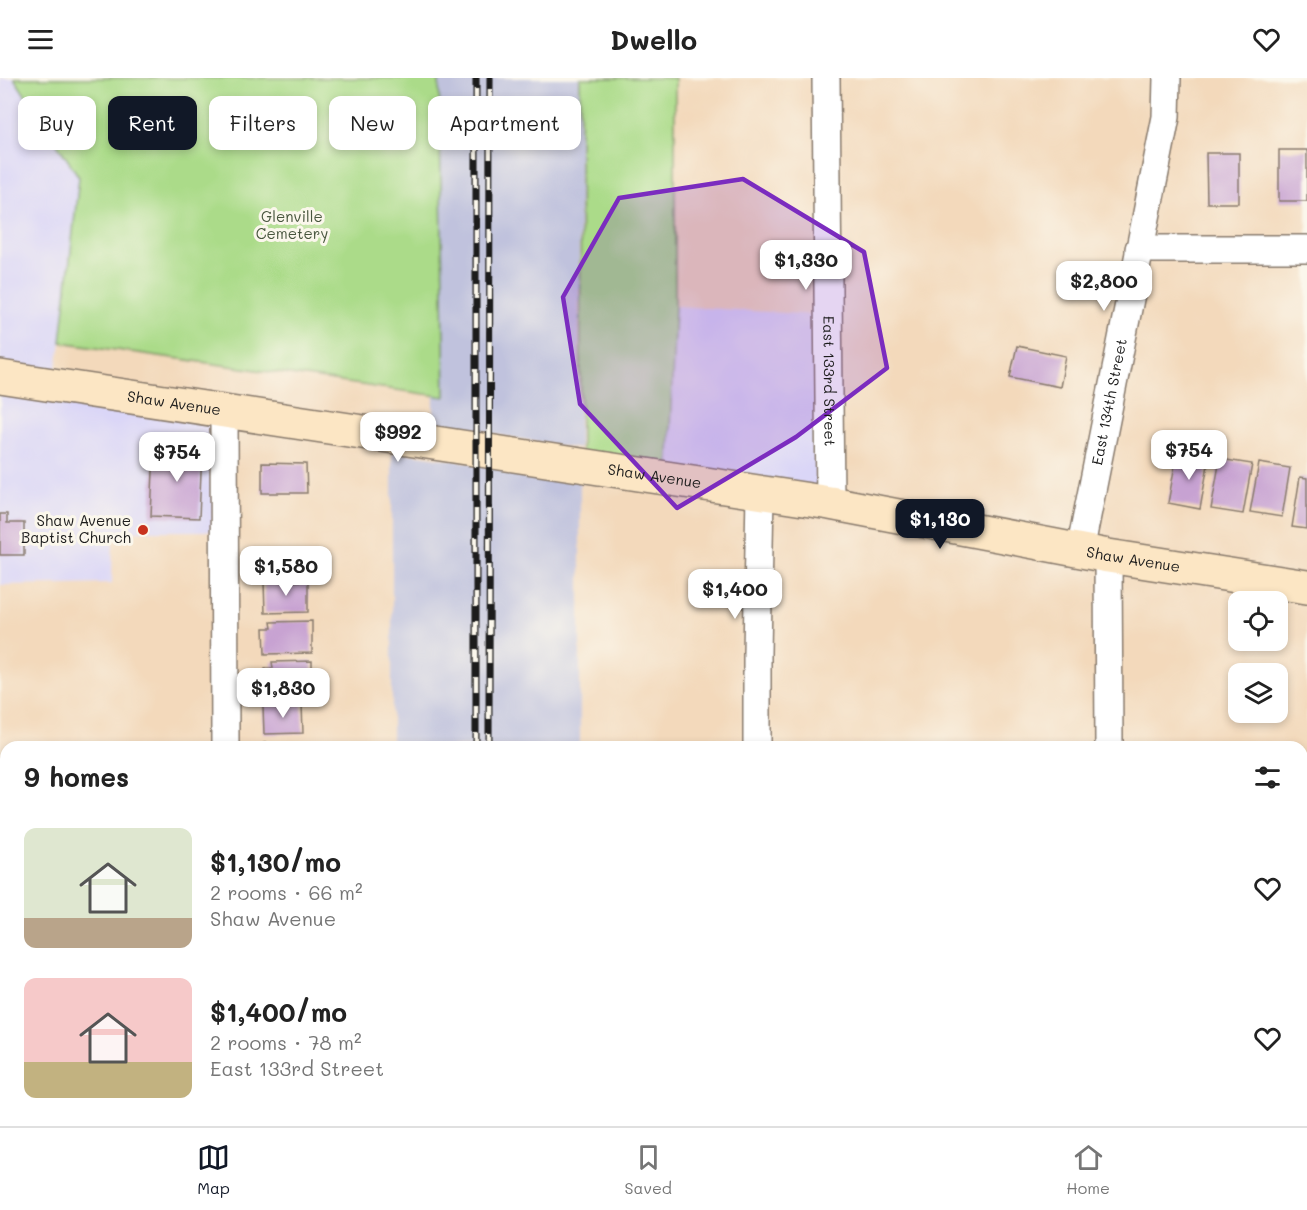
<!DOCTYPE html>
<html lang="en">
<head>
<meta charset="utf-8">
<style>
  body { margin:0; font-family:Mali,sans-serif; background:#f6f6f6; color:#222; height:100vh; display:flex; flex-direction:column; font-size:22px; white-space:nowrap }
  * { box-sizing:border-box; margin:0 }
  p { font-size:20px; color:#767676 }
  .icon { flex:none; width:33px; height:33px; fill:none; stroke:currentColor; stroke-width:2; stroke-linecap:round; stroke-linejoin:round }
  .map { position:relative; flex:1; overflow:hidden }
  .sheet { position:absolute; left:0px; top:663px; width:1308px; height:386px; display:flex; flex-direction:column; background:#fff; border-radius:18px 18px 0 0; box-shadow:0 3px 9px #0003 }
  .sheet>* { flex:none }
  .banner { position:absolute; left:18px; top:18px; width:600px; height:54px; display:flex; gap:12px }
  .fabs { position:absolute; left:1228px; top:513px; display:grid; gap:12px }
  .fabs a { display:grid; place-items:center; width:60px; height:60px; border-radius:12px; background:#fff; box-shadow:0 3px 9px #0003; font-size:30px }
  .price { position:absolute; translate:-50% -51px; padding:0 14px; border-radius:12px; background:#fff; color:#222; font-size:20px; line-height:39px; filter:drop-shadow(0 2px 3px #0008) }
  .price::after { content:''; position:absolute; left:50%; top:36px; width:18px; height:14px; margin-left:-9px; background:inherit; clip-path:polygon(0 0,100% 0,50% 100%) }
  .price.selected { background:#111827; color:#fff }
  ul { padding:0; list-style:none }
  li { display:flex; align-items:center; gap:18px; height:150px; padding:0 24px }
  li span { display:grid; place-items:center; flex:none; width:168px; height:120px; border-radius:12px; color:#555 }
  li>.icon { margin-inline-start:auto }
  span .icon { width:72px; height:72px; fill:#fffc; stroke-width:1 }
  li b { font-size:26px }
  h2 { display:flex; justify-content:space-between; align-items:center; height:72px; padding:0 24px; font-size:26px }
  .tag { padding:0 21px; border-radius:12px; background:#fff; box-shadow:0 3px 9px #0003; font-size:21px; line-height:54px }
  .tag.selected { background:#111827; color:#fff }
  header { display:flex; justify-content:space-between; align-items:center; height:78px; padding:0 24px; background:#fff; font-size:27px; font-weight:700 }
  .menu { display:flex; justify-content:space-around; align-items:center; height:84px; border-top:2px solid #e0e0e0; background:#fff; font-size:16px; color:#767676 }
  .menu a { display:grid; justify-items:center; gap:3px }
  .menu .selected { color:#111827 }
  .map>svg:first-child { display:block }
</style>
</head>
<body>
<header><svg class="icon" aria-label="menu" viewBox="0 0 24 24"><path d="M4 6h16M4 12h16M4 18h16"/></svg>Dwello<svg class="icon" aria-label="heart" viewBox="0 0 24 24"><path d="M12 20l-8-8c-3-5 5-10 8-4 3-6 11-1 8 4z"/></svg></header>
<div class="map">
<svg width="1307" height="1048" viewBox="0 0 1307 1048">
  <rect width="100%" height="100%" fill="#fbf7ec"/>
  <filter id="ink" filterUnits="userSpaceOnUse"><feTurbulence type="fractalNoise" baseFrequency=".0167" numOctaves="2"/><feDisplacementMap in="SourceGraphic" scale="12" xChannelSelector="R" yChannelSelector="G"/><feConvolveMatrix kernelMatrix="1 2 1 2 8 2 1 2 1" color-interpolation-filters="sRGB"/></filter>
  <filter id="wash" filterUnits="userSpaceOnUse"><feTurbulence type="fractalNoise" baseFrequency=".008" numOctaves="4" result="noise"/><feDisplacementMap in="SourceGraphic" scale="24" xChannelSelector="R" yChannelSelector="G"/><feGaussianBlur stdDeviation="1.35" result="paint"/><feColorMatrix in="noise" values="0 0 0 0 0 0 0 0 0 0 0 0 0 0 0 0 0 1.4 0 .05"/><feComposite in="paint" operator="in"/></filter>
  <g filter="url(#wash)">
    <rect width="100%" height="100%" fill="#f3d9bb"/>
    <path fill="#dad6f7" d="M 0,0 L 14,0 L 79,99 L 61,264 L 54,307 L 224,332 L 224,453 L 113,453 L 112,505 L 0,507 Z
      M 675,228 L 828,238 L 830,425 L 668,401 Z"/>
    <path fill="#c0c2dd" d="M 431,0 L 579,0 L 579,371 L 434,346 Z
      M 392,373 L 580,401 L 580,669 L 392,669 Z
      M 579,1043 L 579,1048 L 392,1048 L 392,1042 Z"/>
    <path fill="#abdb89" stroke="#647c52" stroke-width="1.5" d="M 14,0 L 439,0 L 445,319 L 61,264 L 79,99 Z
      M 580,0 L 675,0 L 675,228 L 668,401 L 581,387 Z"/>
    <g id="blocks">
      <path fill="#c7a2d2" d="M 1279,72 L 1307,72 L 1307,123 L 1279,123 Z
        M 1206,75 L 1239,75 L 1239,125 L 1207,125 Z
        M 1017,268 L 1066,278 L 1060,309 L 1010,299 Z
        M 154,371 L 202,372 L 199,440 L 151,438 Z
        M 1177,376 L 1209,381 L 1200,431 L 1168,425 Z
        M 1220,381 L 1252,386 L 1243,436 L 1211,431 Z
        M 262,385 L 306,386 L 307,415 L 262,415 Z
        M 1259,385 L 1290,390 L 1282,439 L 1250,434 Z
        M 1300,399 L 1307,400 L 1307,451 L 1292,449 Z
        M 0,436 L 7,436 L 7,445 L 24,445 L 24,477 L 0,477 Z
        M 308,503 L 308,534 L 265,535 L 264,504 Z
        M 312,543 L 312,575 L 265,576 L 264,550 L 272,550 L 271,544 Z
        M 312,583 L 312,616 L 265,616 L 265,590 L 273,590 L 272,584 Z
        M 302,626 L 303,655 L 264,656 L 263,628 Z
        M 264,665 L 304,665 L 304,669 L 264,669 Z
        M 267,1042 L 307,1042 L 307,1048 L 267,1048 Z"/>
    </g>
  </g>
  <g filter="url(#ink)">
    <use href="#blocks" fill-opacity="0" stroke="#887a6c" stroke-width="1.5"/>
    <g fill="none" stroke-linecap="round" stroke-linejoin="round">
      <g stroke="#887a6c" stroke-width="30">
        <g id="minor">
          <path id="s1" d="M 826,0 L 830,425"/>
          <path d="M 1139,171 L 1307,171"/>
          <path d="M 224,332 L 225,669"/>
          <path id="s2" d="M 1080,473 L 1166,39 L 1167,0"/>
          <path d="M 1108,478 L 1109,669"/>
          <path d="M 757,669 L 757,575 L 760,415"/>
          <path d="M 228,1042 L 228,1048"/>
          <path d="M 759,1042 L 759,1048"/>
          <path d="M 1112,1042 L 1112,1048"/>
        </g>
      </g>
      <g stroke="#887a6c" stroke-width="36">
        <g id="secondary">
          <path id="s3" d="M 0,299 L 830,425 L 1108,478 L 1307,509"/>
        </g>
      </g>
      <use href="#minor" stroke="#fff" stroke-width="27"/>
      <use href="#secondary" stroke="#fce6c4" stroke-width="33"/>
      <g stroke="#1c1c1c" stroke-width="7">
        <path id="rail" d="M 476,669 L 476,0
          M 489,669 L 490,0
          M 475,1048 L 475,1042
          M 489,1048 L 489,1042"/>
      </g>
      <use href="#rail" stroke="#fbf7ec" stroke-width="4.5" stroke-dasharray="14" stroke-linecap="butt"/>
    </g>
  </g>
  <path fill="#7b2cbf" fill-opacity="0.2" stroke="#7b2cbf" stroke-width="4.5" stroke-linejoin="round" d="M 743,101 L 864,174 L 887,290 L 796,359 L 677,430 L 580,326 L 563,219 L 619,120 Z"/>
  <circle fill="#c8321e" stroke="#fbf7ec" stroke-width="2" cx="143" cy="452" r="6"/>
  <g text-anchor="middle" stroke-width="6" stroke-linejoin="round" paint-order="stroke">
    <g font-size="15" fill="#47553d" stroke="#fbf7ec">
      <text x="292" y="144">Glenville<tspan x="292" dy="17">Cemetery</tspan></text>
    </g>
    <g font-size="15" fill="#1c1c1c" stroke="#fbf7ec">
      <text dy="5" stroke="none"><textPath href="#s1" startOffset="303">East 133rd Street</textPath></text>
      <text dy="5" stroke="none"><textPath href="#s3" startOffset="176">Shaw Avenue</textPath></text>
      <text dy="5" stroke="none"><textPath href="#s2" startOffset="152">East 134th Street</textPath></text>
      <text dy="5" stroke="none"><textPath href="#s3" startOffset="662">Shaw Avenue</textPath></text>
      <text dy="5" stroke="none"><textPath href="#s3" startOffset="1148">Shaw Avenue</textPath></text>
    </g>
    <g font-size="15" fill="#1c1c1c" stroke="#fbf7ec" text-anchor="end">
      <text x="131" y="448">Shaw Avenue<tspan x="131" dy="17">Baptist Church</tspan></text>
    </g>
  </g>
</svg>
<div class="fabs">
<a><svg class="icon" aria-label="locate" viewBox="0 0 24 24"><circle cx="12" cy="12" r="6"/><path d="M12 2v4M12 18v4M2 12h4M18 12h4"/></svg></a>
<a><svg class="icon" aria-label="layers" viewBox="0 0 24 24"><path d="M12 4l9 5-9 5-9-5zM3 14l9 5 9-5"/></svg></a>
</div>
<b class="price" style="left:806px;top:213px">$1,330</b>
<b class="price" style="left:1104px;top:234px">$2,800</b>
<b class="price" style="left:398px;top:385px">$992</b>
<b class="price" style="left:1189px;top:403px">$754</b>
<b class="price" style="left:177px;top:405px">$754</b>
<b class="price selected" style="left:940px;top:472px">$1,130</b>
<b class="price" style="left:286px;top:519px">$1,580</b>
<b class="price" style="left:735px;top:542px">$1,400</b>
<b class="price" style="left:283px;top:641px">$1,830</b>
<div class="banner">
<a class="tag">Buy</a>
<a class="tag selected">Rent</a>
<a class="tag">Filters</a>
<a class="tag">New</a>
<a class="tag">Apartment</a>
</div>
<section class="sheet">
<h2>9 homes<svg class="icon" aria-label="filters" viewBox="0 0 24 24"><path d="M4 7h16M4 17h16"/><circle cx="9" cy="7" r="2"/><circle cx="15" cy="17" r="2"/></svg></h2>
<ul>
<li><span style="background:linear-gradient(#dfe7d0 75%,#b9a48a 0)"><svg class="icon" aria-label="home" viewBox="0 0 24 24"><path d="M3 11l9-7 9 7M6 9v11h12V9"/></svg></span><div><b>$1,130/mo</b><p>2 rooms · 66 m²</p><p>Shaw Avenue</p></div><svg class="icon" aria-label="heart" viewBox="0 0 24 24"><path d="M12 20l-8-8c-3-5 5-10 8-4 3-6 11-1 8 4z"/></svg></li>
<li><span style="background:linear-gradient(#f6c9c9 70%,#c2b280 0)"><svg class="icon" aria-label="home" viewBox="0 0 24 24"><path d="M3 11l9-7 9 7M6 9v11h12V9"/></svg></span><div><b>$1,400/mo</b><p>2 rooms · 78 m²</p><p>East 133rd Street</p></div><svg class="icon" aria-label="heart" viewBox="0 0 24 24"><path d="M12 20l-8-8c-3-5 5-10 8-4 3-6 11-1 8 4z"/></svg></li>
</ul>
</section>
</div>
<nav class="menu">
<a class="selected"><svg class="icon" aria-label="map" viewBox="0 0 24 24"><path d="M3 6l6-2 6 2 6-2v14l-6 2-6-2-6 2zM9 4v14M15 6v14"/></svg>Map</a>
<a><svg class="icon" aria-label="saved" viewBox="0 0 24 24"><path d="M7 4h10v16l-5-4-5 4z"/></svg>Saved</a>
<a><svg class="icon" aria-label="home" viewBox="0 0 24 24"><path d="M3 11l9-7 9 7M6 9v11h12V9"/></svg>Home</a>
</nav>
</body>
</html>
